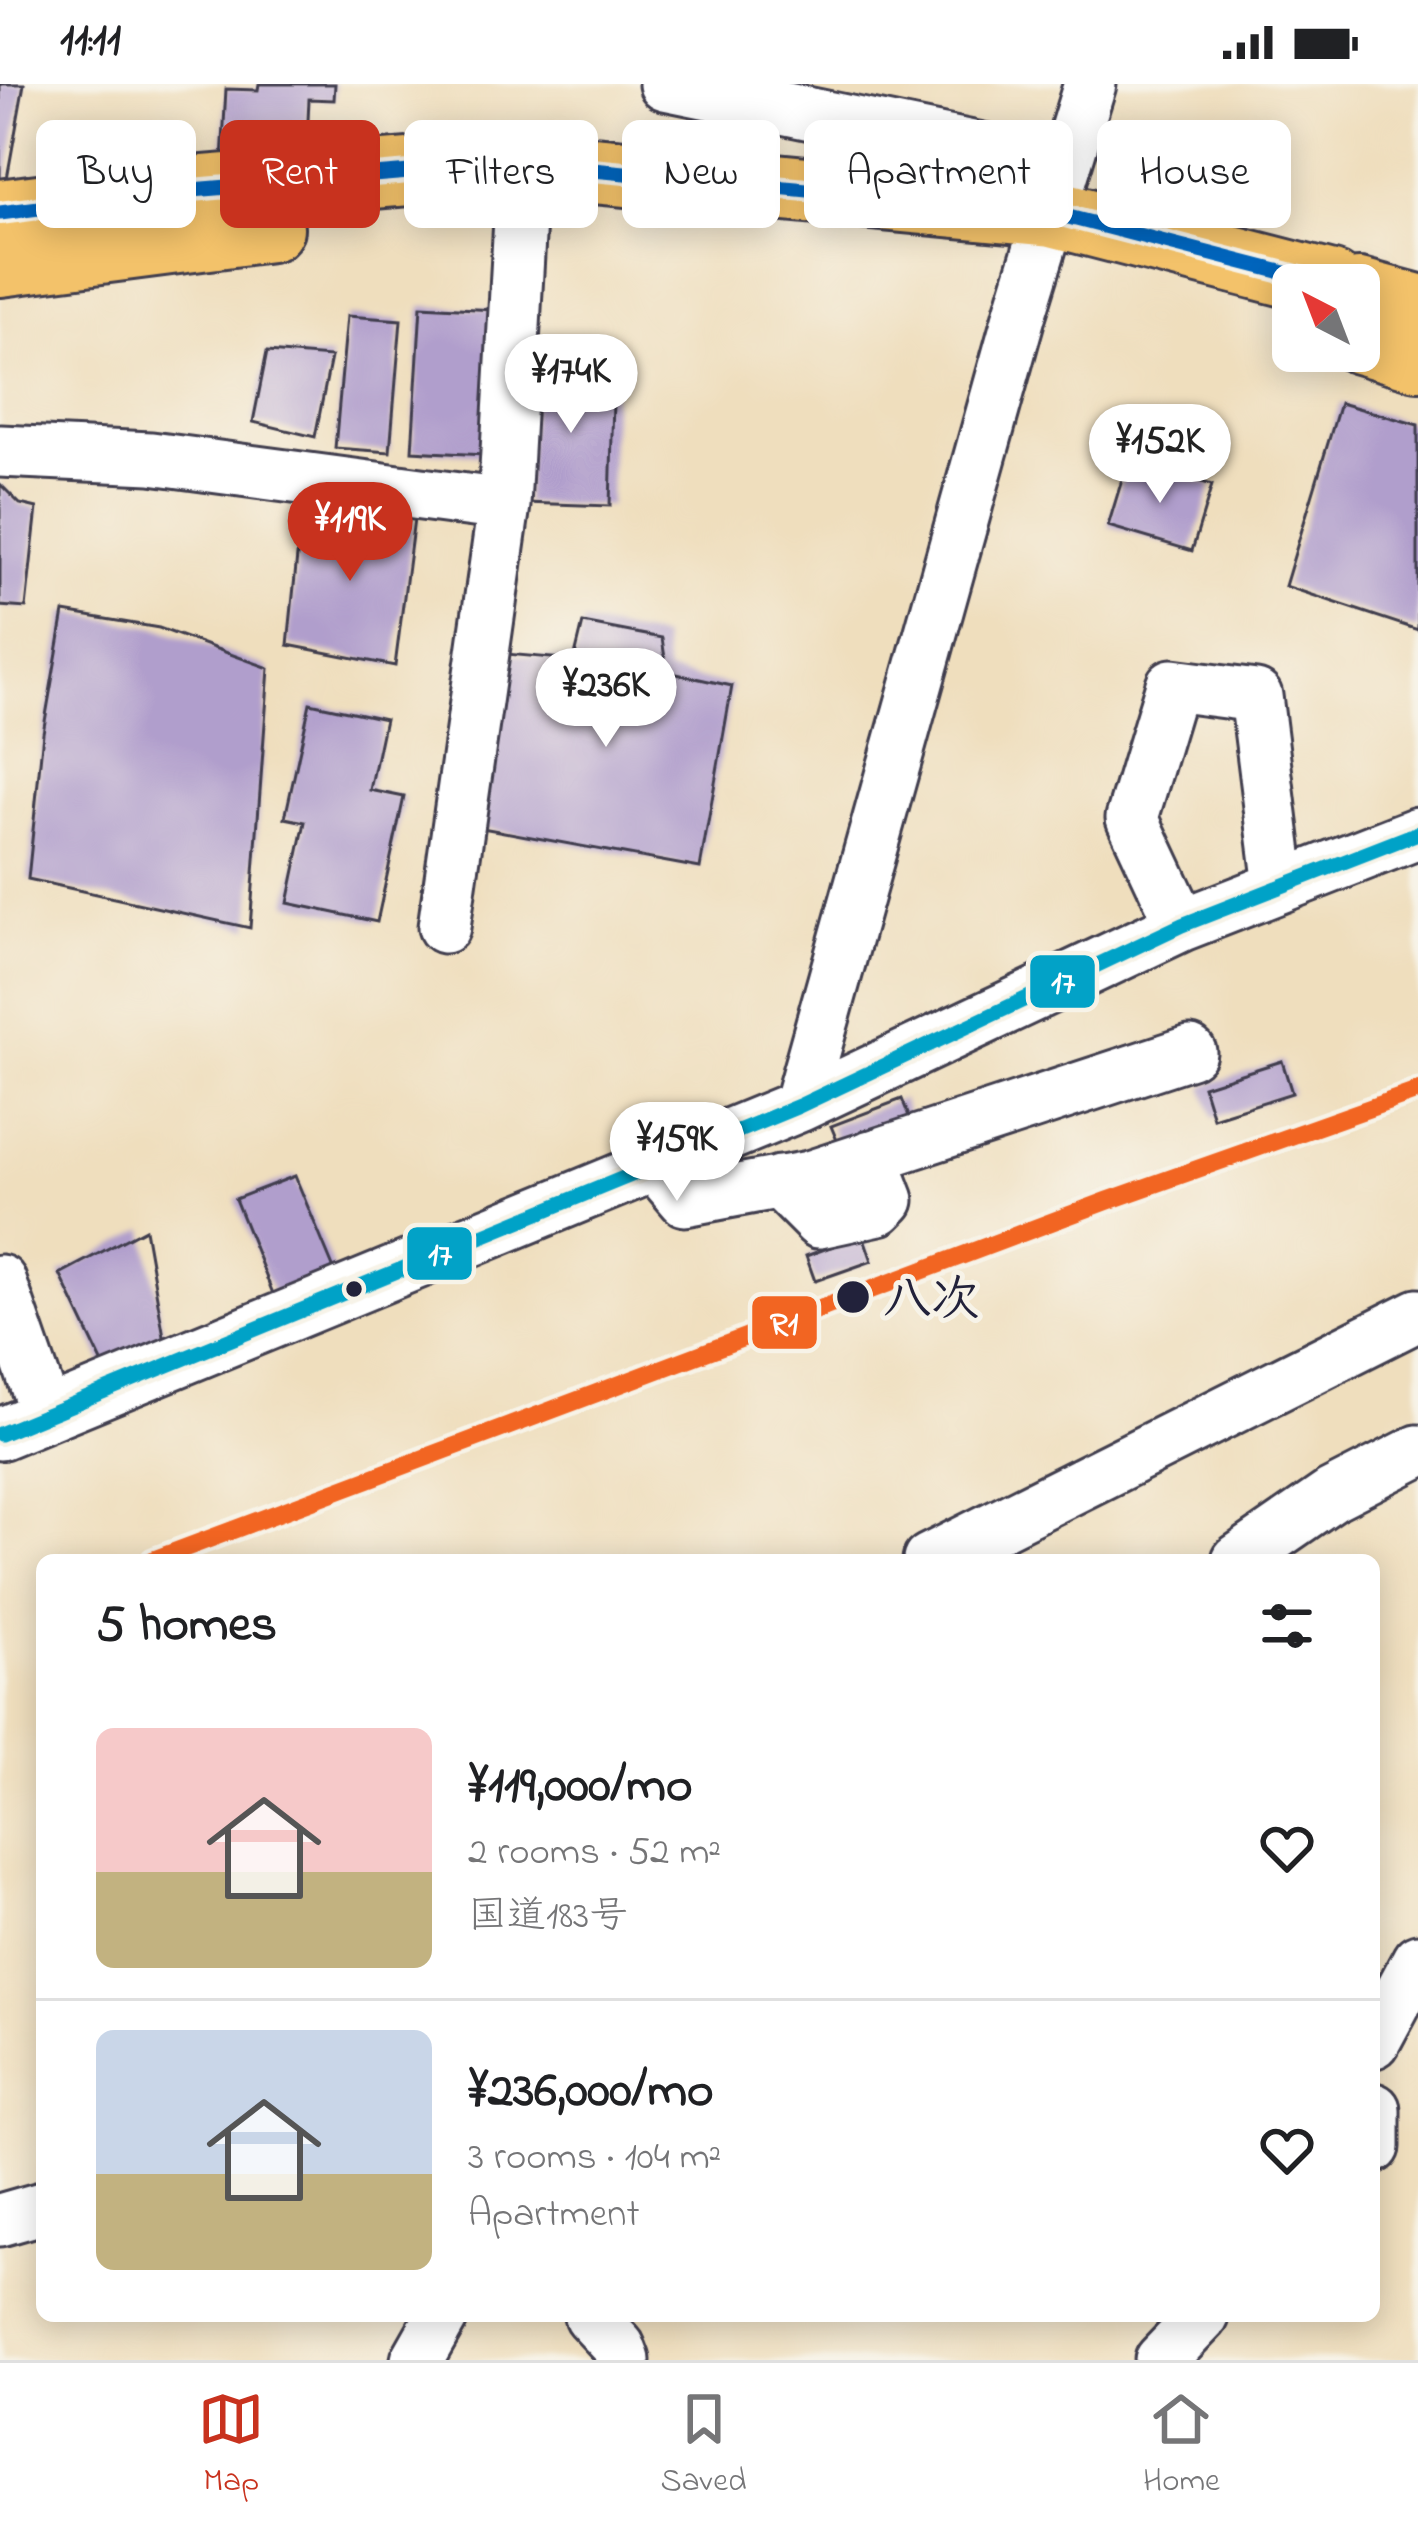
<!DOCTYPE html>
<html lang="en">
<head>
<meta charset="utf-8">
<style>
  body { margin:0; font-family:"Indie Flower","Klee One",sans-serif; background:#f2f2f2; color:#202124; height:100vh; display:flex; flex-direction:column; font-size:45px; white-space:nowrap }
  * { box-sizing:border-box; margin:0 }
  p { font-size:39px; color:#757577 }
  .icon { flex:none; width:66px; height:66px; fill:none; stroke:currentColor; stroke-width:2; stroke-linecap:round; stroke-linejoin:round }
  .map { position:relative; flex:1; overflow:hidden }
  .details { position:absolute; left:36px; top:1470px; width:1344px; height:768px; display:flex; flex-direction:column; background:#fff; border-radius:18px; box-shadow:0 6px 30px #0003 }
  .details>* { flex:none }
  .hud { position:absolute; left:36px; top:36px; width:1347px; height:108px; display:flex; gap:24px }
  .needle { width:78px; rotate:318deg }
  .tools { position:absolute; left:1272px; top:180px; display:grid; gap:24px }
  .tools a { display:grid; place-items:center; width:108px; height:108px; border-radius:18px; background:#fff; box-shadow:0 6px 30px #0003; font-size:60px }
  .price { position:absolute; translate:-50% -102px; padding:0 27px; border-radius:42px; background:#fff; color:#222; font-size:39px; line-height:78px; filter:drop-shadow(0 3px 6px #0008) }
  .price::after { content:''; position:absolute; left:50%; top:72px; width:36px; height:27px; margin-left:-18px; background:inherit; clip-path:polygon(0 0,100% 0,50% 100%) }
  .price.active { background:#c8321e; color:#fff }
  ul { padding:0; list-style:none }
  li { display:flex; align-items:center; gap:36px; height:300px; padding:0 60px }
  li+li { border-top:3px solid #e0e0e0 }
  li span { display:grid; place-items:center; flex:none; width:336px; height:240px; border-radius:18px; color:#555 }
  li>.icon { margin-inline-start:auto }
  span .icon { width:144px; height:144px; fill:#fffc; stroke-width:1 }
  li b { font-size:51px }
  h2 { display:flex; justify-content:space-between; align-items:center; height:144px; padding:0 60px; font-size:51px }
  .pill { padding:0 42px; border-radius:18px; background:#fff; box-shadow:0 6px 30px #0003; font-size:42px; line-height:108px }
  .pill.active { background:#c8321e; color:#fff }
  .status { display:flex; justify-content:space-between; align-items:center; height:84px; padding:0 60px; background:#fff; direction:ltr }
  .status svg { height:33px; fill:currentColor }
  .tab-bar { display:flex; justify-content:space-around; align-items:center; height:168px; border-top:3px solid #e0e0e0; background:#fff; font-size:33px; color:#757577 }
  .tab-bar a { display:grid; justify-items:center; gap:6px }
  .tab-bar .active { color:#c8321e }
  .map>svg:first-child { display:block }
</style>
</head>
<body>
<div class="status"><b>11:11</b><svg viewBox="0 0 49 12"><path d="M0 12V9h3v3zM5 12V6h3v6zM10 12V3h3v9zM15 12V0h3v12zM26 1h20v11H26zM47 4h2v5h-2z"/></svg></div>
<div class="map">
<svg width="1418" height="2276" viewBox="0 0 1418 2276">
  <rect width="100%" height="100%" fill="#f7f3e8"/>
  <filter id="ink" filterUnits="userSpaceOnUse"><feTurbulence type="fractalNoise" baseFrequency=".00833" numOctaves="2"/><feDisplacementMap in="SourceGraphic" scale="24" xChannelSelector="R" yChannelSelector="G"/><feConvolveMatrix kernelMatrix="1 2 1 2 8 2 1 2 1" color-interpolation-filters="sRGB"/></filter>
  <filter id="wash" filterUnits="userSpaceOnUse"><feTurbulence type="fractalNoise" baseFrequency=".004" numOctaves="4" result="noise"/><feDisplacementMap in="SourceGraphic" scale="48" xChannelSelector="R" yChannelSelector="G"/><feGaussianBlur stdDeviation="2.7" result="paint"/><feColorMatrix in="noise" values="0 0 0 0 0 0 0 0 0 0 0 0 0 0 0 0 0 1.4 0 .05"/><feComposite in="paint" operator="in"/></filter>
  <g filter="url(#wash)">
    <rect width="100%" height="100%" fill="#efdebd"/>
    <g id="blocks">
      <path fill="#b09ecc" d="M 0,0 L 24,0 L 6,100 L 0,99 Z
        M 259,0 L 335,0 L 334,16 L 309,15 L 306,80 L 222,76 L 226,5 L 258,6 Z
        M 421,222 L 494,226 L 484,371 L 412,367 Z
        M 347,232 L 401,236 L 390,368 L 335,364 Z
        M 267,268 L 331,273 L 315,353 L 253,338 Z
        M 536,281 L 614,281 L 610,422 L 525,419 Z
        M 1340,319 L 1418,341 L 1418,546 L 1285,502 Z
        M 1128,376 L 1212,401 L 1192,467 L 1108,442 Z
        M 0,400 L 20,420 L 37,424 L 26,524 L 0,522 Z
        M 302,423 L 414,435 L 395,582 L 288,561 Z
        M 64,528 L 159,544 L 269,584 L 250,844 L 28,795 L 43,649 Z
        M 583,539 L 662,554 L 667,588 L 732,602 L 700,784 L 477,743 L 507,570 L 574,576 Z
        M 310,619 L 385,635 L 370,706 L 404,713 L 377,838 L 288,819 L 305,738 L 285,734 Z
        M 1282,977 L 1292,1009 L 1213,1034 L 1203,1002 Z
        M 902,1015 L 919,1057 L 847,1080 L 831,1042 Z
        M 295,1092 L 338,1195 L 280,1227 L 235,1115 Z
        M 145,1145 L 168,1275 L 111,1297 L 60,1190 Z
        M 863,1151 L 872,1177 L 815,1197 L 806,1172 Z"/>
    </g>
  </g>
  <g filter="url(#ink)">
    <use href="#blocks" fill-opacity="0" stroke="#413e4e" stroke-width="3"/>
    <g fill="none" stroke-linecap="round" stroke-linejoin="round">
      <g stroke="#413e4e" stroke-width="57">
        <path id="minor" d="M 665,0 L 1065,82
          M 0,367 L 151,374 L 504,421 L 444,843
          M 504,421 L 521,117
          M 1182,841 L 1132,734 L 1172,601 L 1256,612 L 1280,802
          M 799,1022 L 1020,229 L 1090,0
          M 656,1082 L 685,1116 L 809,1093 L 1190,968
          M 779,1098 L 819,1138 L 879,1125 L 888,1116 L 871,1072
          M 0,1197 L 46,1330
          M 0,1350 L 799,1022 L 1182,841 L 1418,749
          M 929,1476 L 1418,1231
          M 1238,1476 L 1332,1411 L 1418,1367
          M 1374,1958 L 1418,1876
          M 1374,2025 L 1374,2063
          M 0,2136 L 42,2124
          M 590,2232 L 619,2263 L 624,2276
          M 417,2276 L 442,2232
          M 1161,2276 L 1203,2232"/>
      </g>
      <g stroke="#413e4e" stroke-width="72">
        <path id="highway" d="M 0,129 L 156,109 L 518,79 L 1053,129 L 1332,201
          M 0,179 L 270,144
          M 1359,208 L 1418,224
          M 1359,256 L 1418,273"/>
      </g>
      <use href="#minor" stroke="#fff" stroke-width="51"/>
      <use href="#highway" stroke="#f3c26a" stroke-width="66"/>
      <g stroke="#f7f3e8" stroke-width="24">
        <path id="bus-1" d="M 0,129 L 156,109 L 518,79 L 1053,129 L 1332,201"/>
      </g>
      <g stroke="#f7f3e8" stroke-width="24">
        <path id="bus-2" d="M 0,1350 L 799,1022 L 1182,841 L 1418,749"/>
      </g>
      <use href="#bus-1" stroke="#0065bd" stroke-width="15"/>
      <use href="#bus-2" stroke="#02a2c7" stroke-width="15"/>
      <g stroke="#f7f3e8" stroke-width="27">
        <path id="rail-1" d="M 153,1476 L 1107,1117 L 1418,1007"/>
      </g>
      <use href="#rail-1" stroke="#f26522" stroke-width="18"/>
    </g>
  </g>
  <g fill="#22223b" stroke="#f7f3e8" stroke-width="4.5">
    <circle cx="354" cy="1205" r="10"/>
    <circle cx="853" cy="1213" r="18"/>
  </g>
  <g text-anchor="middle" stroke-width="10" stroke-linejoin="round" paint-order="stroke">
    <g font-size="48" font-weight="bold" fill="#22223b" stroke="#f7f3e8" text-anchor="start">
      <text x="883" y="1230">八次</text>
    </g>
  </g>
  <g stroke="#f7f3e8" stroke-width="4.5">
    <rect x="1028" y="869" width="69" height="57" rx="12" fill="#02a2c7"/>
    <rect x="405" y="1141" width="69" height="57" rx="12" fill="#02a2c7"/>
    <rect x="750" y="1210" width="69" height="57" rx="12" fill="#f26522"/>
  </g>
  <g font-size="33" text-anchor="middle" font-weight="bold" fill="#fff">
    <text x="1063" y="909">17</text>
    <text x="440" y="1181">17</text>
    <text x="784" y="1250">R1</text>
  </g>
</svg>
<div class="tools">
<a><svg class="needle" viewBox="-14 -14 28 28"><path d="M0-13l5 13h-10z" fill="#e53935"/><path d="M0 13l5-13h-10z" fill="#757577"/></svg></a>
</div>
<b class="price" style="left:571px;top:352px">¥174K</b>
<b class="price" style="left:1160px;top:422px">¥152K</b>
<b class="price active" style="left:350px;top:500px">¥119K</b>
<b class="price" style="left:606px;top:666px">¥236K</b>
<b class="price" style="left:677px;top:1120px">¥159K</b>
<div class="hud">
<a class="pill">Buy</a>
<a class="pill active">Rent</a>
<a class="pill">Filters</a>
<a class="pill">New</a>
<a class="pill">Apartment</a>
<a class="pill">House</a>
</div>
<section class="details">
<h2>5 homes<svg class="icon" aria-label="filters" viewBox="0 0 24 24"><path d="M4 7h16M4 17h16"/><circle cx="9" cy="7" r="2"/><circle cx="15" cy="17" r="2"/></svg></h2>
<ul>
<li><span style="background:linear-gradient(#f6c9c9 60%,#c2b280 0)"><svg class="icon" aria-label="home" viewBox="0 0 24 24"><path d="M3 11l9-7 9 7M6 9v11h12V9"/></svg></span><div><b>¥119,000/mo</b><p>2 rooms · 52 m²</p><p>国道183号</p></div><svg class="icon" aria-label="heart" viewBox="0 0 24 24"><path d="M12 20l-8-8c-3-5 5-10 8-4 3-6 11-1 8 4z"/></svg></li>
<li><span style="background:linear-gradient(#c9d6e8 60%,#c2b280 0)"><svg class="icon" aria-label="home" viewBox="0 0 24 24"><path d="M3 11l9-7 9 7M6 9v11h12V9"/></svg></span><div><b>¥236,000/mo</b><p>3 rooms · 104 m²</p><p>Apartment</p></div><svg class="icon" aria-label="heart" viewBox="0 0 24 24"><path d="M12 20l-8-8c-3-5 5-10 8-4 3-6 11-1 8 4z"/></svg></li>
</ul>
</section>
</div>
<nav class="tab-bar">
<a class="active"><svg class="icon" aria-label="map" viewBox="0 0 24 24"><path d="M3 6l6-2 6 2 6-2v14l-6 2-6-2-6 2zM9 4v14M15 6v14"/></svg>Map</a>
<a><svg class="icon" aria-label="saved" viewBox="0 0 24 24"><path d="M7 4h10v16l-5-4-5 4z"/></svg>Saved</a>
<a><svg class="icon" aria-label="home" viewBox="0 0 24 24"><path d="M3 11l9-7 9 7M6 9v11h12V9"/></svg>Home</a>
</nav>
</body>
</html>
